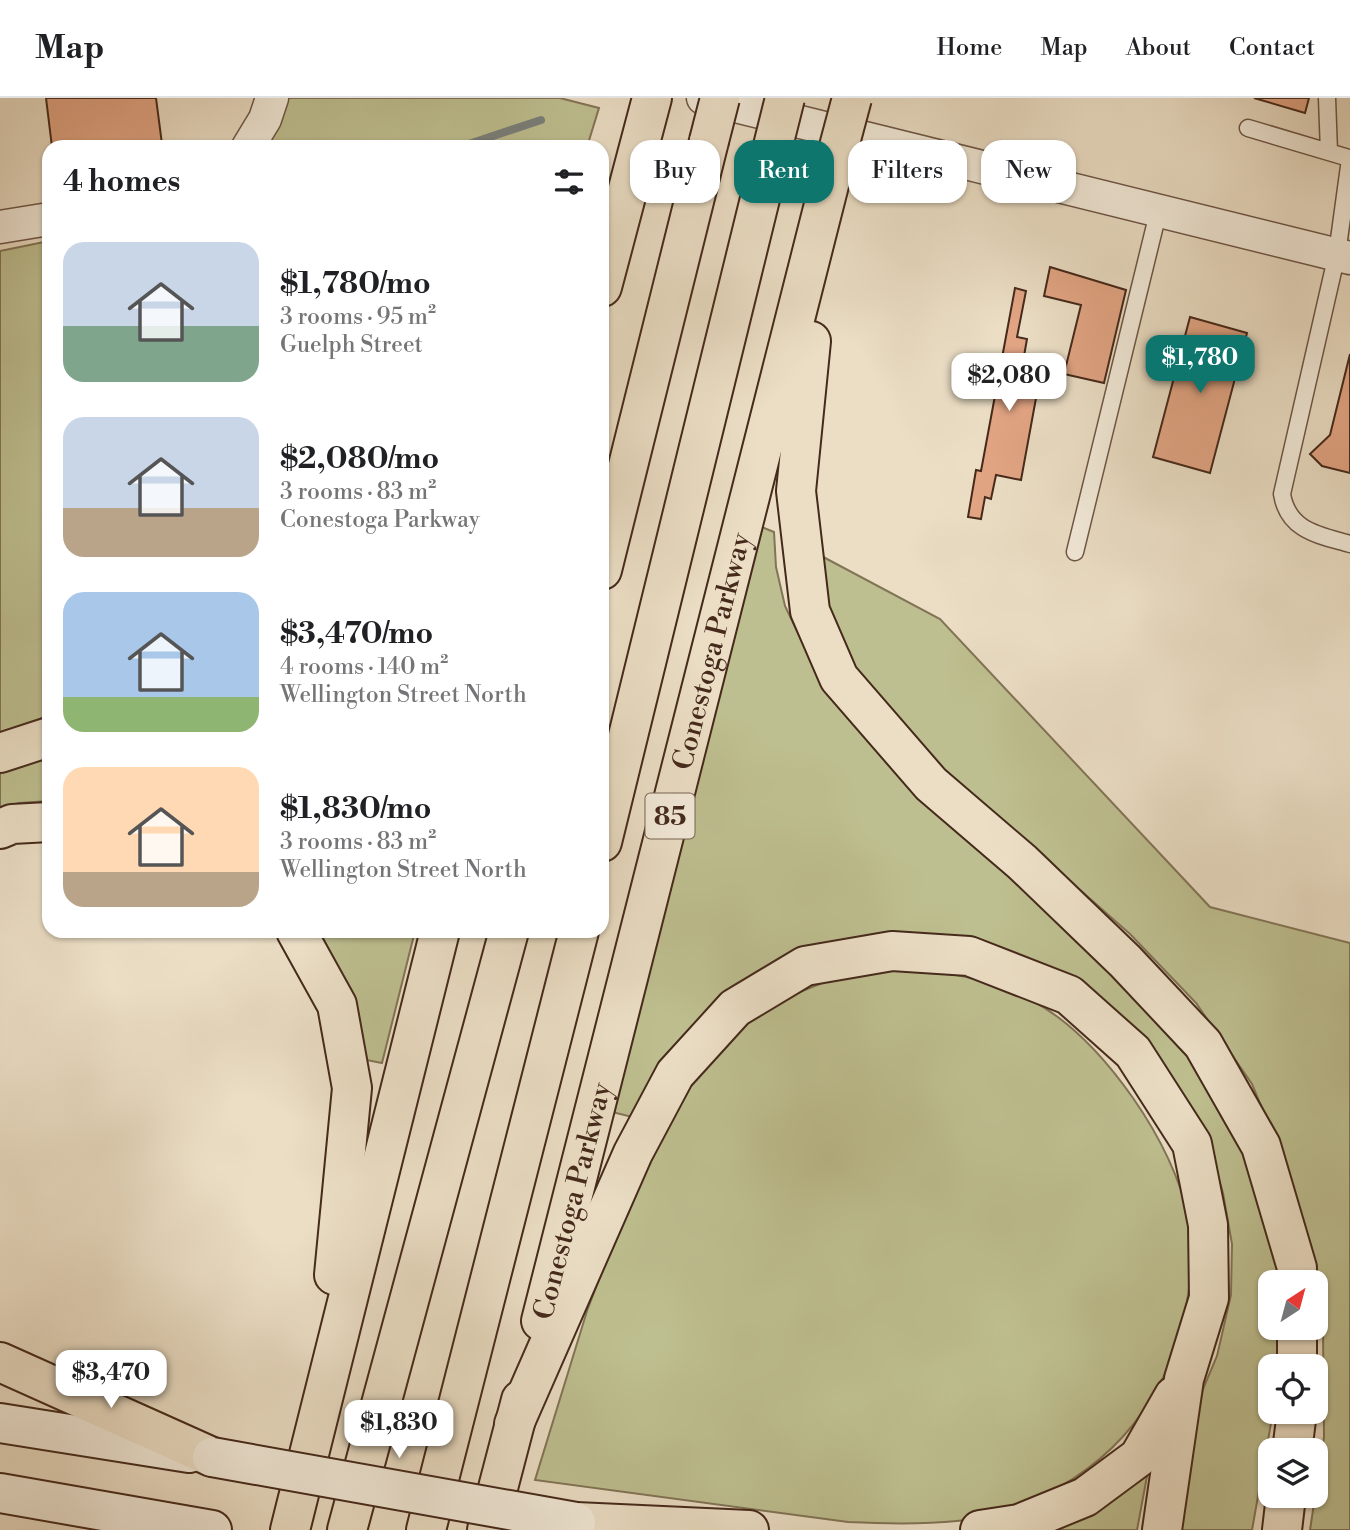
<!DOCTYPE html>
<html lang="en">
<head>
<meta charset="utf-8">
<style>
  body { margin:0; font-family:"Libre Bodoni",serif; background:#f2f2f2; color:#202124; height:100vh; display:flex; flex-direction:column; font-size:26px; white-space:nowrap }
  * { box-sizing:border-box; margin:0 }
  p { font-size:23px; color:#757577 }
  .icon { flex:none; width:38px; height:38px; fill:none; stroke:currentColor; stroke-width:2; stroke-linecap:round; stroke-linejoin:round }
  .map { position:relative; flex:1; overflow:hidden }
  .side { position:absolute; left:42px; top:42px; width:567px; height:798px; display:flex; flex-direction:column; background:#fff; border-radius:21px; box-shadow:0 2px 5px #0004 }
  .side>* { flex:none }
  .top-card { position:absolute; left:630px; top:42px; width:614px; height:63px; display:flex; gap:14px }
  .needle { width:46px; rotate:36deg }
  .buttons { position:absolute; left:1258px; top:1172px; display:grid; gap:14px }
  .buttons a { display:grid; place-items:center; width:70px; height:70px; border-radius:14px; background:#fff; box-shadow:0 2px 5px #0004; font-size:35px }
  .price { position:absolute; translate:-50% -60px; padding:0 16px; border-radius:14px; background:#fff; color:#222; font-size:23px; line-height:46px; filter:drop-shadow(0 2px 4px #0008) }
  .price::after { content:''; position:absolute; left:50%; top:42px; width:21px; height:16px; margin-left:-10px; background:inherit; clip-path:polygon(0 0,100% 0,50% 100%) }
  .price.on { background:#0f766e; color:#fff }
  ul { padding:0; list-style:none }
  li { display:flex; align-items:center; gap:21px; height:175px; padding:0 21px }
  li span { display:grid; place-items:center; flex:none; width:196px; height:140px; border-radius:21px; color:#555 }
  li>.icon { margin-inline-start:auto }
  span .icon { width:84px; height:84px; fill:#fffc; stroke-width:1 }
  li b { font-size:30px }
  h2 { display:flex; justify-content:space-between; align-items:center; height:84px; padding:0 21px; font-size:30px }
  .tag { padding:0 24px; border-radius:21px; background:#fff; box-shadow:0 2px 5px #0004; font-size:24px; line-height:63px }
  .tag.on { background:#0f766e; color:#fff }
  header { display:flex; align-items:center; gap:42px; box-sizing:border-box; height:98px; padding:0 35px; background:#fff; border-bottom:2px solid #e0e0e0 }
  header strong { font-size:33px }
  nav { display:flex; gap:38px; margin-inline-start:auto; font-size:24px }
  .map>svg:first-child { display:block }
</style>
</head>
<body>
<header>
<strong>Map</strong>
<nav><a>Home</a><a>Map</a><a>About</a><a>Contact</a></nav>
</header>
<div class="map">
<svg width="1350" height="1432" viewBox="0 0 1350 1432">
  <rect width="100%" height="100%" fill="#ebdec5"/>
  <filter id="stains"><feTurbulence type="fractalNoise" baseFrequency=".00286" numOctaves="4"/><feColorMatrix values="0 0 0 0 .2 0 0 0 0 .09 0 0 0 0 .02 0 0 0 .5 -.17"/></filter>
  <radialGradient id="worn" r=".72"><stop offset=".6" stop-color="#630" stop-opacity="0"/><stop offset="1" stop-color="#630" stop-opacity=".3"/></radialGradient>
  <path fill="#bebf90" stroke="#827456" stroke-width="2" d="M 287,0 L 560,0 L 599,10 L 587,49 L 266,49 Z
    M 49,143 L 49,618 L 0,634 L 0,153 Z
    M 754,426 L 774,434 L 776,469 L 785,508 L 824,590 L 1114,868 L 1187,951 L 1248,1055 L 1277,1162 L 1277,1185 L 1270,1185 L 1270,1230 L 1278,1230 L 1279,1269 L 1270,1269 L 1270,1314 L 1273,1314 L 1252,1432 L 1175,1432 L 1203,1291 L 1217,1258 L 1231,1197 L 1232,1146 L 1223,1095 L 1209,1047 L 1124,928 L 894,835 L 854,840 L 809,853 L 632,1019 L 608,1013 Z
    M 812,453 L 940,521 L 1210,809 L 1350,845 L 1350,1432 L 1310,1432 L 1324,1339 L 1323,1230 L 1316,1185 L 1282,1058 L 1252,986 L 1196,905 L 1130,836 L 938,667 L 878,606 L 829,529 Z
    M 49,653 L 49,703 L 19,705 L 0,711 L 0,670 Z
    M 317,833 L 415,833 L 382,965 L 366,962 C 354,916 342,873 317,833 Z
    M 909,869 C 951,875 992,882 1031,902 C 1073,924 1107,963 1133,1000 C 1158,1036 1179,1077 1189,1120 C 1195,1147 1191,1177 1187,1204 C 1169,1311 1098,1385 996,1416 C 956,1428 890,1426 848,1424 L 535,1382 L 587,1213 L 640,1073 L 675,1009 L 720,947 L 775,904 L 847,875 Z
    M 1148,1373 L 1137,1432 L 1046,1432 Z"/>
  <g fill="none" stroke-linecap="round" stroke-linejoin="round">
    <path stroke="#79807d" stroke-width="8" d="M 460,49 L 541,22"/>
  </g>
  <path fill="#e2a584" stroke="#45291b" stroke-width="2" d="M 46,0 L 156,0 L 162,46 L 52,49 Z
    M 1254,0 L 1309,0 L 1305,15 Z
    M 1050,169 L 1126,192 L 1104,285 L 1064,276 L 1081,207 L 1044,198 Z
    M 1015,190 L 1026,193 L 1017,239 L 1027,241 L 1024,258 L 1043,262 L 1021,382 L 996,377 L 991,401 L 985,399 L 981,421 L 968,419 L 976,372 L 981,373 Z
    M 1190,219 L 1247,235 L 1210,375 L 1153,359 Z
    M 1350,256 L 1350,375 L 1322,368 L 1310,356 L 1330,337 Z"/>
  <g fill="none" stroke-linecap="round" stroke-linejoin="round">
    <g stroke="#6e5646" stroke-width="19">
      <path id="service" d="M 1327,0 L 1329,54
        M 1248,30 L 1349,60
        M 1350,61 L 1337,156 L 1282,396 C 1288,433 1319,437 1350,446
        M 1075,454 L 1159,111"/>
    </g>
    <g stroke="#6e5646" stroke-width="35">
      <path id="minor" d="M 703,0 L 1350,160
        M 248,49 L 265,21 L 272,0
        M 0,129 L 49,121"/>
    </g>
    <g stroke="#45291b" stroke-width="42">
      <path id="secondary" d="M 0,1325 L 189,1355
        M 0,1395 L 212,1432"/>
    </g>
    <g stroke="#45291b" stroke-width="42">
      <g id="motorway">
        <path d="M 602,189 L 652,0"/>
        <path d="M 811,243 L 796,393 L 810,513 L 839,580 L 931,686 L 1022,764 L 1125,863 L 1203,946 L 1261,1048 L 1297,1170 L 1297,1185"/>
        <path d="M 602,472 L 709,43"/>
        <path d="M 0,655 L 49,639"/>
        <path d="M 0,731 L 12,726 L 49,724"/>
        <path d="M 602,744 L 770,60"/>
        <path d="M 296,833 L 337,907 L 352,990 L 334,1177"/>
        <path id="s1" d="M 541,1223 L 832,75"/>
        <path d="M 1297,1230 L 1297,1269"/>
        <path d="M 0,1264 L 212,1359"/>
        <path d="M 514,1326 L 633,1055 L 675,976 L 735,910 L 805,868 L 892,853 L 969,858 L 1069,897 L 1133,954 L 1192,1046 L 1208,1127 L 1209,1200 L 1184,1281 L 1162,1432"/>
        <path d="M 1292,1353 L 1297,1314"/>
        <path d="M 576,1424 L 749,1432"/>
        <path d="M 290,1432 L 440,833"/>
        <path d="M 347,1432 L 509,833"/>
        <path d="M 426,1432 L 579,833"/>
        <path d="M 487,1432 L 521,1302"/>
        <path d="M 980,1432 L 1019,1426 L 1085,1399 L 1139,1359 L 1174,1298"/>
        <path d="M 1282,1432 L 1286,1398"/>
      </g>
    </g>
    <use href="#service" stroke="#f2ead9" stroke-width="16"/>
    <use href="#minor" stroke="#f2ead9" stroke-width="32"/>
    <use href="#secondary" stroke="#f2ead9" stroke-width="38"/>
    <use href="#motorway" stroke="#ebdec5" stroke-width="38"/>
    <g stroke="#45291b" stroke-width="42" stroke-linecap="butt">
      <path id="secondary-bridge" d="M 212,1359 L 576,1424"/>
    </g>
    <g stroke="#45291b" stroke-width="42" stroke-linecap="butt">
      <path id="motorway-bridge" d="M 709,43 L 720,0
        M 770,60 L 785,0
        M 832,75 L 852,0"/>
    </g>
    <use href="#secondary-bridge" stroke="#f2ead9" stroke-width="38"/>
    <use href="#motorway-bridge" stroke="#ebdec5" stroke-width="38"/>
  </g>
  <g text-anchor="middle" stroke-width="5" stroke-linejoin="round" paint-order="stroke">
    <rect fill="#f2ead9" stroke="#796354" stroke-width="2" x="645.5" y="695.5" width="49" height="45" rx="5"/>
    <g font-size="26" font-weight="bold" fill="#45291b">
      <text x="670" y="727">85</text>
    </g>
    <g font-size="28" fill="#45291b" stroke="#f2ead9">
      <text dy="10" stroke="none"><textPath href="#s1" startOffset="691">Conestoga Parkway</textPath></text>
      <text dy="10" stroke="none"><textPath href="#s1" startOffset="124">Conestoga Parkway</textPath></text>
    </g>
  </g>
  <rect width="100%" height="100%" filter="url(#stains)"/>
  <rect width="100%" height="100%" fill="url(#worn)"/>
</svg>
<div class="buttons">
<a><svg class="needle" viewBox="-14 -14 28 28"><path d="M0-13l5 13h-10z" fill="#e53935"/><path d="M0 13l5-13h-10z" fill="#757577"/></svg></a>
<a><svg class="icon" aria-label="locate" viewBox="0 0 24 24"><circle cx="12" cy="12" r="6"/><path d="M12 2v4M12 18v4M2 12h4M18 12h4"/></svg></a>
<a><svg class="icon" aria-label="layers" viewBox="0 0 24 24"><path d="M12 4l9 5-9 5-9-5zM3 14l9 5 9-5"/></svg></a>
</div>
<b class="price on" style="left:1200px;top:297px">$1,780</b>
<b class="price" style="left:1009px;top:315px">$2,080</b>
<b class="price" style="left:111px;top:1312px">$3,470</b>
<b class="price" style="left:399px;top:1362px">$1,830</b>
<div class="top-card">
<a class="tag">Buy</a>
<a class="tag on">Rent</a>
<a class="tag">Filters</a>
<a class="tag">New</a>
</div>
<section class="side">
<h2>4 homes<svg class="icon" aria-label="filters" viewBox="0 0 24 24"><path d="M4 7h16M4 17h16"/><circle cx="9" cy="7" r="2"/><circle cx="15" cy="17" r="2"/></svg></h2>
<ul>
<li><span style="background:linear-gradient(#c9d6e8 60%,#7fa58c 0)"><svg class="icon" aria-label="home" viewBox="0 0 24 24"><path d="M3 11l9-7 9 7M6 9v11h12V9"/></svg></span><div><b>$1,780/mo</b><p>3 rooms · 95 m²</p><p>Guelph Street</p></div></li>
<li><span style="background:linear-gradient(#c9d6e8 65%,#b9a48a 0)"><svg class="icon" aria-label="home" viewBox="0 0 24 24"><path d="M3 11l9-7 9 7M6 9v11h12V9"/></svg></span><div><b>$2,080/mo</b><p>3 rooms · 83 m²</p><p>Conestoga Parkway</p></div></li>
<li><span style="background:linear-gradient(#a9c7e8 75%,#8fb573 0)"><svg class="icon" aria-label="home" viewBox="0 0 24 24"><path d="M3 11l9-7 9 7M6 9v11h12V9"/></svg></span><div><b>$3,470/mo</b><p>4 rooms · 140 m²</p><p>Wellington Street North</p></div></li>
<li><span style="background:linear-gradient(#ffd9b3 75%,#b9a48a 0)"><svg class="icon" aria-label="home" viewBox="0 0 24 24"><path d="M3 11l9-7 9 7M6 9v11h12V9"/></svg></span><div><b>$1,830/mo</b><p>3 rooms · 83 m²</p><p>Wellington Street North</p></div></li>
</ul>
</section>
</div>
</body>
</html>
